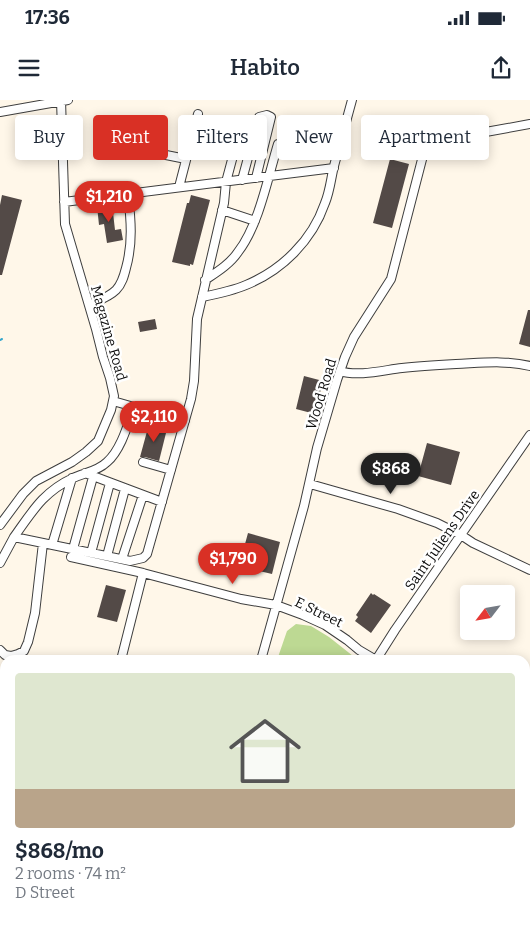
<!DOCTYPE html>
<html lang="en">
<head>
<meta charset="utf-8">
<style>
  body { margin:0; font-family:Bitter,serif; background:#f2f2f3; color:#1f2937; height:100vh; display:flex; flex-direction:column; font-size:19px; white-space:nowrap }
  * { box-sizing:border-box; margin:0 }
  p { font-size:16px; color:#747a83 }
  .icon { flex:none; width:28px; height:28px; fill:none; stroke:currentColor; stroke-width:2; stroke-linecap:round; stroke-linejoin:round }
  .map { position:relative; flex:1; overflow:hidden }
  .sheet { position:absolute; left:0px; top:555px; width:530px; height:275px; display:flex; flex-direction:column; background:#fff; border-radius:15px 15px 0 0; box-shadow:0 2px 12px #0003 }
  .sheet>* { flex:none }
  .top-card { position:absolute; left:15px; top:15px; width:500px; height:45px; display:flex; gap:10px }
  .needle { width:32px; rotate:239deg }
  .tools { position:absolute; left:460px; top:485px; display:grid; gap:10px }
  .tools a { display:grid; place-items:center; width:55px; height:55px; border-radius:5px; background:#fff; box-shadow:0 2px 12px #0003; font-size:25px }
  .price { position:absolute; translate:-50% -42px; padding:0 11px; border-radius:18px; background:#d93025; color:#fff; font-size:16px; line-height:32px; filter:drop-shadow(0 1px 2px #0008) }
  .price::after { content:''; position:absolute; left:50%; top:30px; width:15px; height:11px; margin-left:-8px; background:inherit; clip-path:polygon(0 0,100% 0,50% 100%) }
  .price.current { background:#222; color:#fff }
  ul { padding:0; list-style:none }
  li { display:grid; align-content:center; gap:10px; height:265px; padding:0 15px }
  li span { display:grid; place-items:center; height:155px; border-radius:5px; color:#555 }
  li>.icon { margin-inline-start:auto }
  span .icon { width:90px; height:90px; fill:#fffc; stroke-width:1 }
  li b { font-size:21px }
  .pill { padding:0 18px; border-radius:5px; background:#fff; box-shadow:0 2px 12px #0003; font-size:18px; line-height:45px }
  .pill.current { background:#d93025; color:#fff }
  .status { display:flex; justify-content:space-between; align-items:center; height:35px; padding:0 25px; background:#fff; direction:ltr }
  .status svg { height:14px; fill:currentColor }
  header { display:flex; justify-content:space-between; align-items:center; height:65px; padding:0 15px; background:#fff; font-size:22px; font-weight:600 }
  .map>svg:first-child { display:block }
</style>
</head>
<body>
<div class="status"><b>17:36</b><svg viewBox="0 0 49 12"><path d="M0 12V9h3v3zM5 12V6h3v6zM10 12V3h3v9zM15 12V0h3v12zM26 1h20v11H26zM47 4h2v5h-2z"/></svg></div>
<header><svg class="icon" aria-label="menu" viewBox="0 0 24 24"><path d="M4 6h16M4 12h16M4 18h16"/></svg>Habito<svg class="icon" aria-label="share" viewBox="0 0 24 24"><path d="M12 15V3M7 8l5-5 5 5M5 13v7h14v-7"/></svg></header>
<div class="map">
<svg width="530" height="830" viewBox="0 0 530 830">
  <rect width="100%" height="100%" fill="#fff7e9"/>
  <path fill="#bdd993" d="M 296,524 L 311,526 L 329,537 L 353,556 L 355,560 L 277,560 L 287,531 Z
    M 0,710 L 5,721 L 5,796 L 0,793 Z"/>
  <path fill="#e7efc5" d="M 330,825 L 435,825 L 436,830 L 330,830 Z"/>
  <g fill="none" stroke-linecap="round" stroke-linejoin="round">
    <path stroke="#35a7cc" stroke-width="2" d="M 0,240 L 2,239"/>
  </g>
  <path fill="#534a47" d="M 390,59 L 409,64 L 392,128 L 373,123 Z
    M 2,95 L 22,100 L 2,175 L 0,175 L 0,105 Z
    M 191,95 L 210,100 L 193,165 L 190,164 L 190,166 L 172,162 L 187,103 L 189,103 Z
    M 112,104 L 115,130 L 121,129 L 123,140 L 107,143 L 104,124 L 99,125 L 97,106 Z
    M 528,210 L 530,210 L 530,247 L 519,244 Z
    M 155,219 L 157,229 L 140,232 L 138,222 Z
    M 304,276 L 323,281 L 315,314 L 296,309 Z
    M 149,324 L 167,329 L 159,361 L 145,357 L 140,357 Z
    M 427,343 L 460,352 L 451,385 L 418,376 Z
    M 248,433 L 280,442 L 272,474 L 239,466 Z
    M 106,485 L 126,490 L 117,522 L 97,517 Z
    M 371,493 L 373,495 L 374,494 L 391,505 L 371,533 L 355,521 L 358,517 L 356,515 Z"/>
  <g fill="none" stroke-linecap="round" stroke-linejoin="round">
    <g stroke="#3e3e3e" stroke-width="10">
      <path id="minor" d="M 0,12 L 68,0
        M 98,48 L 151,52 L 186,59
        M 242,80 L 259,17 L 267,15 L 271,17 L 256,78
        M 179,87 L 198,14
        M 64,102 L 334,68
        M 222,110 L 255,121
        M 205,180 C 217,172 230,164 238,152 C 259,125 268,77 278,44
        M 202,197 C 217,194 232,191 246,185 C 282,170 312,141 325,103 C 330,91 331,78 334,66 C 340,44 346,22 352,0
        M 89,205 C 98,201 109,197 116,190 C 122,184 124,176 126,168 C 133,143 131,120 128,94
        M 340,271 C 358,277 384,270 402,268 C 420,266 438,265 456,264 C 481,263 506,260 530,266
        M 113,301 L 134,307 C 128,324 121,350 107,362 C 98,371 84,373 73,378 C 43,392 32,412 14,437 L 130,461 L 143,458 L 147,454 L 191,299 L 194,281 L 197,219 L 224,103 L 226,82 L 237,41 L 194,29
        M 134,307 L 185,321
        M 143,362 L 171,370
        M 85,373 L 162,402
        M 310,384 L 398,409 L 437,423 L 461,435 L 473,443 L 530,470
        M 0,425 L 23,394 L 36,381 L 72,362 L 86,352 L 98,341 L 111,310 L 114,296 L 110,278 L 103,257 L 96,229 L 65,124 L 61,0
        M 52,445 L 72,378
        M 73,449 L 93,377
        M 91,453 L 110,383
        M 107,456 L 125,389
        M 71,457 L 143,473 L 241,499 L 276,505 L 303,515 L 325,525 L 347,540 L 359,550 L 376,560
        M 122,459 L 143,395
        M 0,463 L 14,437
        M 0,550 L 5,555 L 11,556 L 18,554 L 24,551 L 28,542 L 35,513 L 43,443
        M 121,560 L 143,473
        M 261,560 L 304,406 L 317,348 L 337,280 L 345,257 L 354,237 L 391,179 L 426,44 L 469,35 L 530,24
        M 376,560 L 395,530 L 530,335
        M 525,615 L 530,610
        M 0,649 L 5,669
        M 43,825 L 46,830
        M 65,830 L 70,825
        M 282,830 L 287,825"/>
    </g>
    <path stroke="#2d2d2d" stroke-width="1" stroke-dasharray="5 2.5" stroke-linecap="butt" d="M 0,820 L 10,830
      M 197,825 L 198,830"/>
    <use href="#minor" stroke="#fff" stroke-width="8"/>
  </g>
  <g text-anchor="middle" stroke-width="5" stroke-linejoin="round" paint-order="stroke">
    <g font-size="14" fill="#0b0b0b" stroke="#fff">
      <text transform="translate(109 233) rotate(74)" y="5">Magazine Road</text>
      <text transform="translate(321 294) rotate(-73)" y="5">Wood Road</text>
      <text transform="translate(442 440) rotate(-55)" y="5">Saint Juliens Drive</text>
      <text transform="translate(319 512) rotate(26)" y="5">E Street</text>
    </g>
  </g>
</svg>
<div class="tools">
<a><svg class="needle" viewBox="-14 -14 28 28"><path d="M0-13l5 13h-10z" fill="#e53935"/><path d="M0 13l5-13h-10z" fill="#747a83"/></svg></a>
</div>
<b class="price" style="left:109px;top:123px">$1,210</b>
<b class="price" style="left:154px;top:343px">$2,110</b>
<b class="price current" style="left:391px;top:395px">$868</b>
<b class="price" style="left:233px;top:485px">$1,790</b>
<div class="top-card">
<a class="pill">Buy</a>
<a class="pill current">Rent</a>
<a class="pill">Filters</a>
<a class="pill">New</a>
<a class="pill">Apartment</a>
</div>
<section class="sheet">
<ul>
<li><span style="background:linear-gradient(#dfe7d0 75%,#b9a48a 0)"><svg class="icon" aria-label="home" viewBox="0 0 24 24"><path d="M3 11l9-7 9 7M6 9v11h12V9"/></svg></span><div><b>$868/mo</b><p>2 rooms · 74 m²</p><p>D Street</p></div></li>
</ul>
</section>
</div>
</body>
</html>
